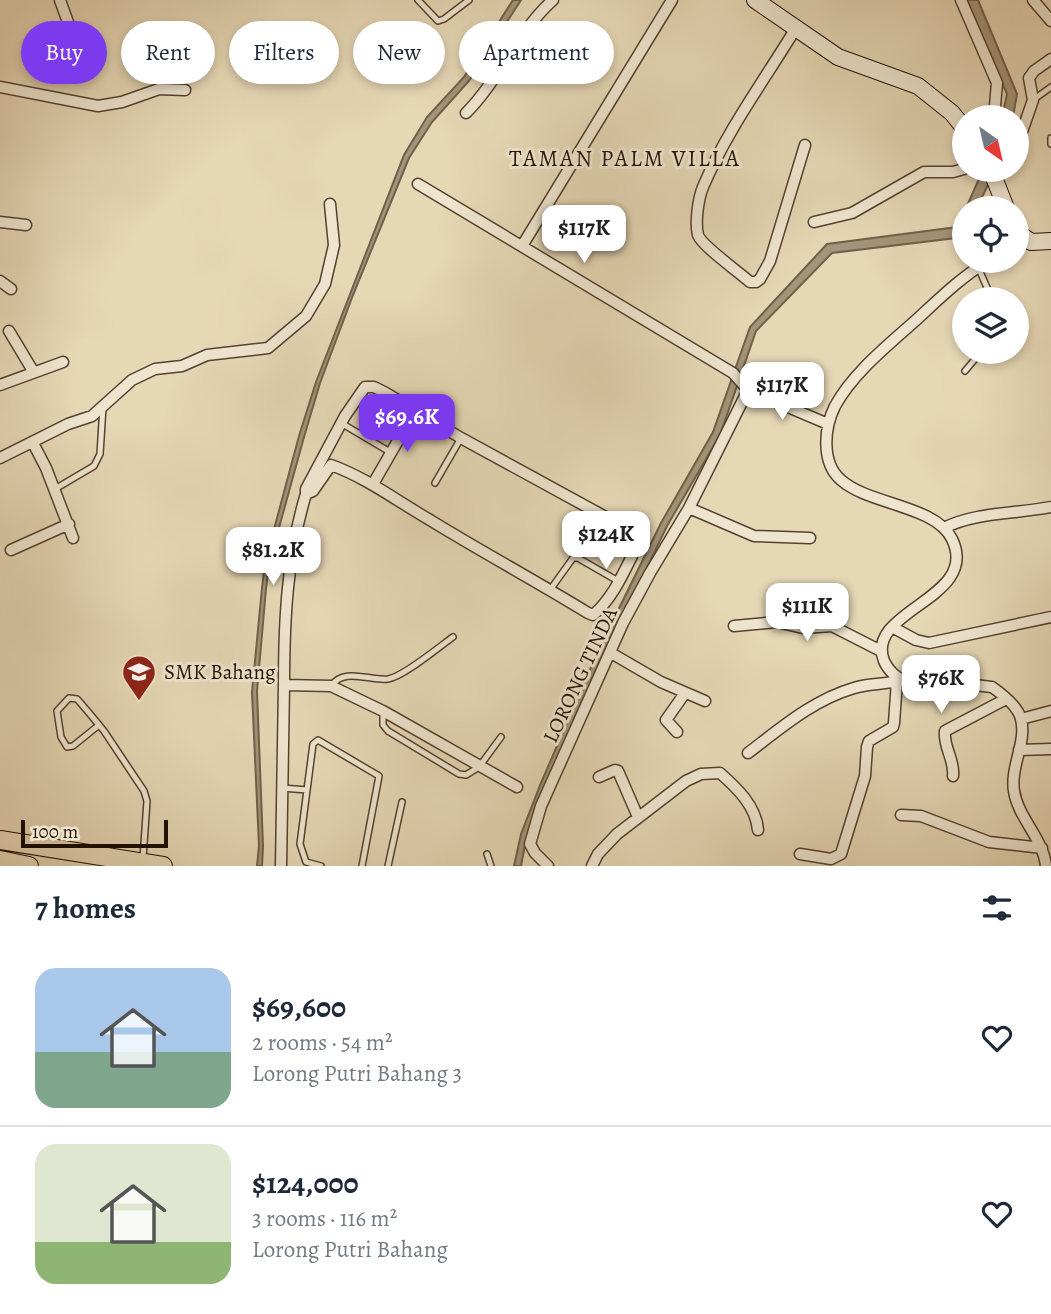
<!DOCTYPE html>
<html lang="en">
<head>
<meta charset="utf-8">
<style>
  body { margin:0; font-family:Alegreya,serif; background:#f6f6f7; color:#1f2937; height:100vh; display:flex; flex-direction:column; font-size:26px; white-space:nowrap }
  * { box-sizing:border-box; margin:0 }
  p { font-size:23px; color:#747a83 }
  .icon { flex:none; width:38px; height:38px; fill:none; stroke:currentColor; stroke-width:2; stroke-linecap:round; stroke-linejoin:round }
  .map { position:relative; height:866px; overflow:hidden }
  .sheet { display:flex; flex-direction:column; background:#fff; flex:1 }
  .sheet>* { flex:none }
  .guide { position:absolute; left:21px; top:21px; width:700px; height:63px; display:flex; gap:14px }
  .needle { width:46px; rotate:146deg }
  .buttons { position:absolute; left:952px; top:105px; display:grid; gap:14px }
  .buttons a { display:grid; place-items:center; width:77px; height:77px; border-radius:50%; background:#fff; box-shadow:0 4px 10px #0003; font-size:35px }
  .scale { position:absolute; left:21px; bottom:18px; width:147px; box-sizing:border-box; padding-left:7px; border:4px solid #231104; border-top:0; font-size:19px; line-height:24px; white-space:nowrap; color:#231104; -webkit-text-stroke:5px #efe5cf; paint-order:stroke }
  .price { position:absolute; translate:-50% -60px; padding:0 16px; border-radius:14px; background:#fff; color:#222; font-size:23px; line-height:46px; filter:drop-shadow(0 2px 4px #0008) }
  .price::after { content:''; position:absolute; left:50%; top:42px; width:21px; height:16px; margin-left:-10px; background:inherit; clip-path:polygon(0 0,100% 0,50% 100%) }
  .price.selected { background:#7c3aed; color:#fff }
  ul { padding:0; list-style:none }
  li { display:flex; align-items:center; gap:21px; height:175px; padding:0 35px }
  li+li { border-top:2px solid #e0e1e3 }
  li span { display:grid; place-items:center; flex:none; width:196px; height:140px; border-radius:21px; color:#555 }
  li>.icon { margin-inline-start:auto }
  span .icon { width:84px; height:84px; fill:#fffc; stroke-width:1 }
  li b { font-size:30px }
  h2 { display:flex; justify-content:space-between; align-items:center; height:84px; padding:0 35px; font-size:30px }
  .tag { padding:0 24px; border-radius:32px; background:#fff; box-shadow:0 4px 10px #0003; font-size:24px; line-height:63px }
  .tag.selected { background:#7c3aed; color:#fff }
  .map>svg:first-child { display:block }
</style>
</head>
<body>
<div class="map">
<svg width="1051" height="866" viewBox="0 0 1051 866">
  <rect width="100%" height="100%" fill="#e6d7b5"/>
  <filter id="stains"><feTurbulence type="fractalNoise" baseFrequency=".00286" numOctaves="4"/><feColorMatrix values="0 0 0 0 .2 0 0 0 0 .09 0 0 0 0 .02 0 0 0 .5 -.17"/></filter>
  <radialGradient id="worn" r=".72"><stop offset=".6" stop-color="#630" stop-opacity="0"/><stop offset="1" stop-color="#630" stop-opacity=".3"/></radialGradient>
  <path fill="#a49479" stroke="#70604a" stroke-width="2" d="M 513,0 L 521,0 L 469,81 L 432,122 L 409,158 L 353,295 L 320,383 L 304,437 L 269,564 L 266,589 L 257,691 L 263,846 L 262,866 L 257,866 L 259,846 L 252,692 L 262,588 L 265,563 L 299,436 L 316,382 L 404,155 L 427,117 L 464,77 Z
    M 966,0 L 978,0 L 1017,94 L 1013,117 L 1002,117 L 1007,94 Z
    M 983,170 L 995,170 L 977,208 L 966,208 Z
    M 964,211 L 964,237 L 832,253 L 756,331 L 720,435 L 667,526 L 605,655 L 525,845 L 521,866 L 514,866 L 521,834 L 541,783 L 598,651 L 661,523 L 713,432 L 750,327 L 827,244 L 957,227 Z"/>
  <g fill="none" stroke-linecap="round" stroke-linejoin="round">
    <g stroke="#544230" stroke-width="8">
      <path id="service" d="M 418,0 L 438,21 L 444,19 L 469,0
        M 1033,100 L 1051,87
        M 1051,138 L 1051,144
        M 978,267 L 992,299
        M 965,371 L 981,352
        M 341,423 L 390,452
        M 435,483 L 461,438
        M 55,489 L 94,466 L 100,454 L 103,407
        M 550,590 L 573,558 L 578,558 L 618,581
        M 331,686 C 344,667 369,681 388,679 C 403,677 439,647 453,637
        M 383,711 L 383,725 L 388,731 L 459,774 L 466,775 L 479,767 L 501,737
        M 99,725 L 73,746 L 67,747 L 61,737 L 57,711 L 69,698 L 77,699 C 86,709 95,720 104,731 L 144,791 L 147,801 L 143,858
        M 282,788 L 307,790
        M 487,854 L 491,866
        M 321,866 L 306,862 L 300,844 L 313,744 L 318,740 L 379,776 L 362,866
        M 388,866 L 402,802"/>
    </g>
    <g stroke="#544230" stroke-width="13">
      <path id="minor" d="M 60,0 L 74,39
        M 961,0 L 997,83 L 994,117
        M 1033,0 L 1051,21
        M 796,28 C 765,79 726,132 703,187 C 698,199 695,223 698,235 C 701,245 740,273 750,282 L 756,282 L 760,279 L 770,261 L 805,145
        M 0,87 L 98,106 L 122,102 L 159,89 L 185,90
        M 466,113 C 500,79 517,32 553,0
        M 1017,146 L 1033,100 L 1029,78 L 1034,71 L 1051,59
        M 418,184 L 733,373 L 748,390
        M 0,222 L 26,225
        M 814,222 L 852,213 L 924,172 L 953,172 L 964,169
        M 522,246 L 672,0
        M 988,261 C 961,277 938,300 915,321 C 887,346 853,373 835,406 C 824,428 821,463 841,480 C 869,505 935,505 952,539 C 981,599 864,610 884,661 C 888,670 897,679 907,682 C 917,685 928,683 939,683 C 957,683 974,685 992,687 C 1002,694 1018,706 1021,719 C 1027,742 1010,767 1014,791 C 1018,818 1043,838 1046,866
        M 0,281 L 11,289
        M 9,331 L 33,371
        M 0,385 L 63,362
        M 365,387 L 374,387 L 386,393 L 461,438 L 633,532 L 638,538 L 638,544 C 626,567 614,598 593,615 L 588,613 C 536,581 482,552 430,520 C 397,501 367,478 331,465 L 313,491 L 306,494 L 306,489 L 345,416 Z
        M 748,390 L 828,424
        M 33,443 L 46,468 L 73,538
        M 0,458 L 68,424 L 92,416 L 132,380 L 155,369 L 182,366 L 207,355 L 268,348 L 306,316 L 325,284 L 334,245 L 330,204
        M 373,484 L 415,411
        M 689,508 L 754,536 L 810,538
        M 944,528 C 975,512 1016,514 1051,507
        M 11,550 L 69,524
        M 734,626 L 777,622 L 803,628 L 832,626 L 881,651
        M 892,627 L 916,640 L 929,643 L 1051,617
        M 611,653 L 661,682 L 705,701
        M 284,685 C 284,621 287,556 306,494
        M 1021,719 L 1051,711
        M 677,732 L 666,720 L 685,693
        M 1019,750 L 1051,749
        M 748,753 C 781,728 813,700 854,688 C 869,683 884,685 902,680
        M 953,776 C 955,760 943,747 945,731 L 1006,699
        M 599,777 L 615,770 L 618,771 L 638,817
        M 901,815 L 921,816 L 989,842 L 1042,848
        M 800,854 L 831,859 L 841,854 L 865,776 L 867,747 L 869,741 L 893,727 L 894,723 L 897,681
        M 281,866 L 284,685 L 331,686 L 383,711 L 517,787
        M 548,866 L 535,853 L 530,844 L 541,806 L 623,623 L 650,573 L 689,508 L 748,390
        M 592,866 L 598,854 L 617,834 L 686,781 L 701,774 L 720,773 C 737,788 756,806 758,830"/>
    </g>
    <g stroke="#231104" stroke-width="18">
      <path id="secondary" d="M 755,0 L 838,57 L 918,86 L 952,113 L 964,128
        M 991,170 L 1006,208
        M 1017,232 L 1031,242 L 1051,241"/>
    </g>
    <g stroke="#231104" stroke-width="20">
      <path id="primary" d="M 0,840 L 163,866
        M 0,860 L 29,866"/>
    </g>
    <use href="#service" stroke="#efe5cf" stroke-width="5"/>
    <use href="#minor" stroke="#efe5cf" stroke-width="10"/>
    <use href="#secondary" stroke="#efe5cf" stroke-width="16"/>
    <use href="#primary" stroke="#e6d7b5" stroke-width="18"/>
  </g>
  <defs>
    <g id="school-pin" transform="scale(1.75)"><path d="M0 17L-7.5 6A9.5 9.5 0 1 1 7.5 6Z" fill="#8f2418" stroke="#efe5cf"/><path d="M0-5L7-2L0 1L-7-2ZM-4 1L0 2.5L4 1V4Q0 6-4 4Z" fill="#fff"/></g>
  </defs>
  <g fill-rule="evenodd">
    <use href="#school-pin" x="139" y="672"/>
  </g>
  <g text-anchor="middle" stroke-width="6" stroke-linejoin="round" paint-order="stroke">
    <g font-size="21" fill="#231104" stroke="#efe5cf" text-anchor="start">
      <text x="164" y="679">SMK Bahang</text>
    </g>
    <g font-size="21" fill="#231104" stroke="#efe5cf">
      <text transform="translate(580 675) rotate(-65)" y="7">LORONG TINDA</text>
    </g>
    <g font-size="23" letter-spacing="2" fill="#231104" stroke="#efe5cf">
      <text x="625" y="166">TAMAN PALM VILLA</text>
    </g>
  </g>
  <rect width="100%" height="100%" filter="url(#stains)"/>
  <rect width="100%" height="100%" fill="url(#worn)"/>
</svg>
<div class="buttons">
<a><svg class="needle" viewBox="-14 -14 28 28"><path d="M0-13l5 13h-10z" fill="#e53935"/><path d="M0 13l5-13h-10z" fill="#747a83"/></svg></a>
<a><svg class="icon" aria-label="locate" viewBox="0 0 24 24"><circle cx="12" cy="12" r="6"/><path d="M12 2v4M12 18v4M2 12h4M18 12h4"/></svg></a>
<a><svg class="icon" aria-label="layers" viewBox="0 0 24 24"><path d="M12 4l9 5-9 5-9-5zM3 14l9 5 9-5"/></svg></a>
</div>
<div class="scale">100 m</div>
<b class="price" style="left:584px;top:265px">$117K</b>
<b class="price" style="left:782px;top:422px">$117K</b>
<b class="price selected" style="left:407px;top:454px">$69.6K</b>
<b class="price" style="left:606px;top:571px">$124K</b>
<b class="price" style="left:273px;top:587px">$81.2K</b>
<b class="price" style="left:807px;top:643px">$111K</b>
<b class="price" style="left:941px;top:715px">$76K</b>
<div class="guide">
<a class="tag selected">Buy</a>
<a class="tag">Rent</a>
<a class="tag">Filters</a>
<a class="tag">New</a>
<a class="tag">Apartment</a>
</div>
</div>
<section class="sheet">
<h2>7 homes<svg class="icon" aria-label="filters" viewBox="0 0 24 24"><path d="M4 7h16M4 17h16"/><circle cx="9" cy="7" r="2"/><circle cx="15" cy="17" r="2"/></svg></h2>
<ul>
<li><span style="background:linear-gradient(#a9c7e8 60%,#7fa58c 0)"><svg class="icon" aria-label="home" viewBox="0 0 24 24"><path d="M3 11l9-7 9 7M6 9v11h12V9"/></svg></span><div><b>$69,600</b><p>2 rooms · 54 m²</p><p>Lorong Putri Bahang 3</p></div><svg class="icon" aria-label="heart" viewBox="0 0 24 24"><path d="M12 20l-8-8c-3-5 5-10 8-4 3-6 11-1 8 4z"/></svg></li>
<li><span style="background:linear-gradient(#dfe7d0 70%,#8fb573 0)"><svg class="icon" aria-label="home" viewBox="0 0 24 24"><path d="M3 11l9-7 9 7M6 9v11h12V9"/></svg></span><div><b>$124,000</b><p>3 rooms · 116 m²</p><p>Lorong Putri Bahang</p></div><svg class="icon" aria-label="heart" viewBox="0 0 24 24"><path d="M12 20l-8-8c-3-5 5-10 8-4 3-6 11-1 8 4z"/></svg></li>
</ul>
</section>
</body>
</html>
